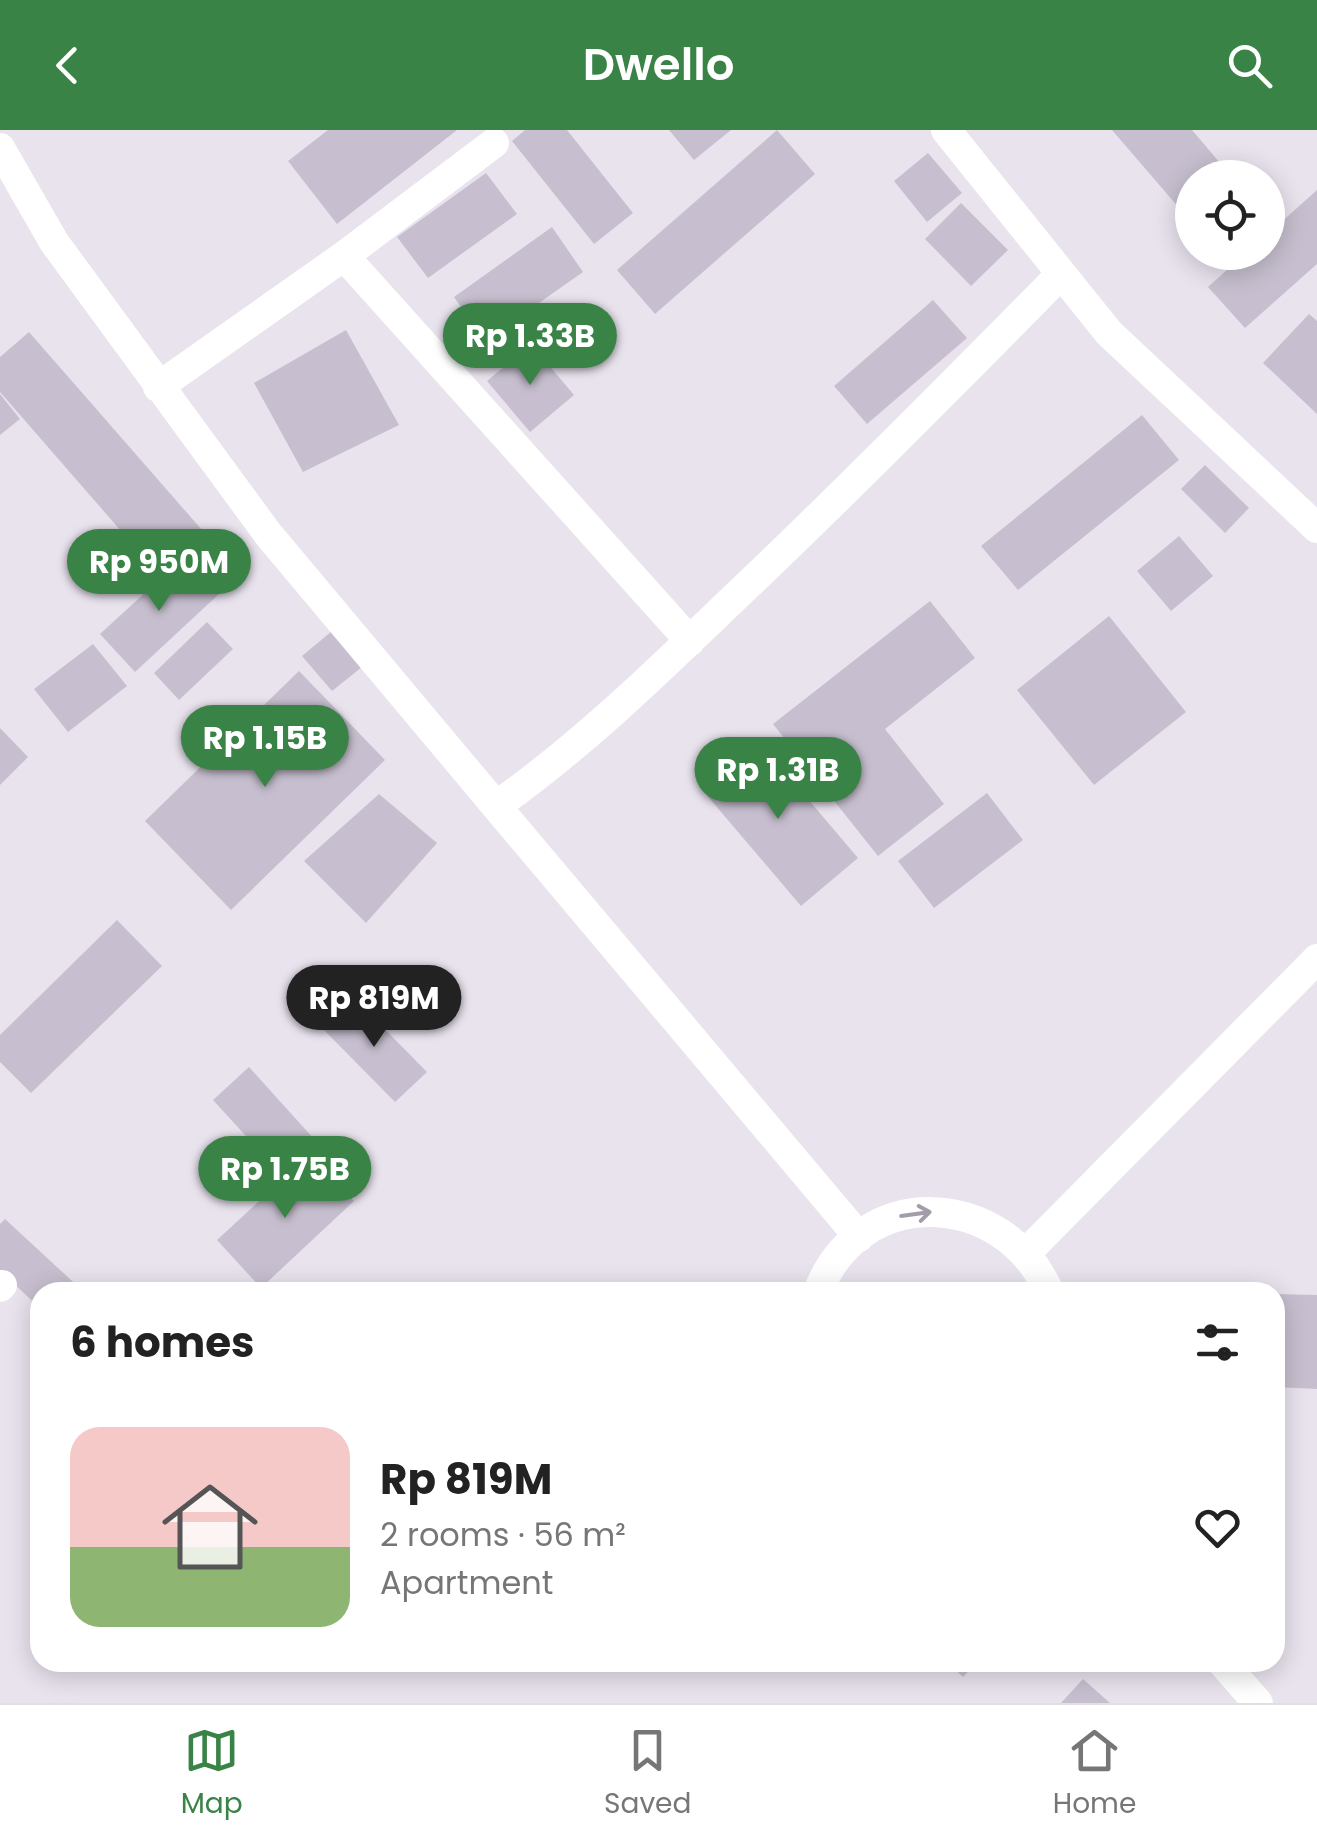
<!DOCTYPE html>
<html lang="en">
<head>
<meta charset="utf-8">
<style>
  body { margin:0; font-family:Poppins,sans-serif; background:#f6f6f6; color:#222; height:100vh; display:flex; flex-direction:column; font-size:38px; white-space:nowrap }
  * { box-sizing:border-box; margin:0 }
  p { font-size:32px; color:#767676 }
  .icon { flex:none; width:55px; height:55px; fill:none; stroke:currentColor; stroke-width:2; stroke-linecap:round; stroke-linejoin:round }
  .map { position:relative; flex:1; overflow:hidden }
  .side { position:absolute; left:30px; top:1152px; width:1255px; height:390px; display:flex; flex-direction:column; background:#fff; border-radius:30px; box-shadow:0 5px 25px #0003 }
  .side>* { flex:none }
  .tools { position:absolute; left:1175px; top:30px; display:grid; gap:20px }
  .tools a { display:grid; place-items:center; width:110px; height:110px; border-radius:50%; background:#fff; box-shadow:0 5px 25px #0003; font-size:50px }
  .price { position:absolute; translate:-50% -85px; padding:0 22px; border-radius:35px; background:#398346; color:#fff; font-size:32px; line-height:65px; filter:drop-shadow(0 2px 5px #0008) }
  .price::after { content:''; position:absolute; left:50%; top:60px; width:30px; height:22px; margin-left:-15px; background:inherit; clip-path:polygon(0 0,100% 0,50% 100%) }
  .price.selected { background:#222; color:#fff }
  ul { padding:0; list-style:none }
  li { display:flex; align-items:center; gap:30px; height:250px; padding:0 40px }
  li span { display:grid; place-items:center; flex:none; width:280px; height:200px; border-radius:30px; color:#555 }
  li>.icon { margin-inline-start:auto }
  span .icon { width:120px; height:120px; fill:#fffc; stroke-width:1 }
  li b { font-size:42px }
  h2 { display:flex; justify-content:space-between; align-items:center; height:120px; padding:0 40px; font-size:42px }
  header { display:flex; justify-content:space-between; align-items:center; height:130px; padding:0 40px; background:#398346; color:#fff; font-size:45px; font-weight:600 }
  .tabs { display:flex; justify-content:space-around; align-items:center; height:140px; border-top:2px solid #e0e0e0; background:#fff; font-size:28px; color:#767676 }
  .tabs a { display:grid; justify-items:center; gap:5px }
  .tabs .selected { color:#398346 }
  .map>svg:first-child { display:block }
</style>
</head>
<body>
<header><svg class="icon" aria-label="back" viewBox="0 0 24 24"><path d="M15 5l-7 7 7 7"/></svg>Dwello<svg class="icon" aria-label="search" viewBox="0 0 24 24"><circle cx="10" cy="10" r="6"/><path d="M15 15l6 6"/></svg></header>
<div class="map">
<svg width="1317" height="1573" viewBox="0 0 1317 1573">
  <rect width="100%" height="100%" fill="#e9e3ee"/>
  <path fill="#c7bfcf" d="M 328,0 L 457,0 L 337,94 L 288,31 Z
    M 525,0 L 567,0 L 633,83 L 594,114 L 512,11 Z
    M 669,0 L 731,0 L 694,30 Z
    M 777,0 L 815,44 L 655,184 L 617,140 Z
    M 1112,0 L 1192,0 L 1226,40 L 1217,48 L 1192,48 L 1192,69 L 1180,79 Z
    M 928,23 L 962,63 L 927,92 L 894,51 Z
    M 486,43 L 517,84 L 428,148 L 397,107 Z
    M 1317,60 L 1317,134 L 1245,198 L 1208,157 L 1247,122 L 1268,122 L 1268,104 Z
    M 961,73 L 1008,120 L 971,156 L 925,109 Z
    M 552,97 L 583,142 L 485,211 L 454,167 Z
    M 933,170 L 967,208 L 867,294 L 834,256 Z
    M 1309,184 L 1317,191 L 1317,284 L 1263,233 Z
    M 346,200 L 399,295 L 303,342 L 254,253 Z
    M 29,202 L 202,400 L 155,440 L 0,262 L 0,227 Z
    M 531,214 L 574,265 L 530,302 L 487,251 Z
    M 0,264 L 20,289 L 0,305 Z
    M 1142,285 L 1179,330 L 1018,460 L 981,416 Z
    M 1205,335 L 1249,378 L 1225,403 L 1181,359 Z
    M 1179,406 L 1213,446 L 1171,481 L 1137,441 Z
    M 184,427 L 219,464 L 135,542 L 100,504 Z
    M 930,471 L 975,528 L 885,599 L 944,674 L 878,726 L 773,594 Z
    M 1109,486 L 1186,582 L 1094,655 L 1017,560 Z
    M 207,492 L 233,519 L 179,570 L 154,543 Z
    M 332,501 L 362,537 L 332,561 L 302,526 Z
    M 93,514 L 127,556 L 68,602 L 34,559 Z
    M 299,541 L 385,630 L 231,780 L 145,691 Z
    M 0,598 L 28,627 L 0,655 Z
    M 756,608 L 858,728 L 801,776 L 699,656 Z
    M 987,663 L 1023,710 L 934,778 L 898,731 Z
    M 379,664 L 437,713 L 366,793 L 304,731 Z
    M 117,790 L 162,836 L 31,963 L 0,932 L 0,905 Z
    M 353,867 L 427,942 L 395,972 L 322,898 Z
    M 249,937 L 314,1009 L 278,1041 L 213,970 Z
    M 310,1024 L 354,1071 L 261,1158 L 217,1110 Z
    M 5,1089 L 84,1162 L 40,1162 L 40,1178 L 0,1141 L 0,1094 Z
    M 1275,1164 L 1317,1165 L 1317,1259 L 1275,1257 Z
    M 947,1532 L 977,1532 L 963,1547 Z
    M 1083,1549 L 1110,1573 L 1061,1573 Z"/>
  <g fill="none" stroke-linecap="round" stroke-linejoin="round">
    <path stroke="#fff" stroke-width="30" d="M 946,0 L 1109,203 L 1317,398
      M 0,18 L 54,112 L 268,404 L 496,676 C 580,617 656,543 731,471 C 843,365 952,255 1060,145
      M 344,126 L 690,511
      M 158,257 L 344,126 L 494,13
      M 496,676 L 859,1107
      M 1026,1123 L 1317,829
      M 0,1157 L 2,1155
      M 818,1162 C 860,1052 1004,1059 1049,1162
      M 1222,1532 L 1258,1573"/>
  </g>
  <defs><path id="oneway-shaft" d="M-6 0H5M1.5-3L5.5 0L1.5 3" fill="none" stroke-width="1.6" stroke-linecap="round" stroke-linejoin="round" transform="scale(2.5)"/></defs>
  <use stroke="#a59caa" href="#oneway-shaft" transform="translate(916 1084) rotate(-8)"/>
</svg>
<div class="tools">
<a><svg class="icon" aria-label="locate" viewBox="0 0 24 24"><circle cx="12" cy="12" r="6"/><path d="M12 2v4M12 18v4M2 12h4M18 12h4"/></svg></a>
</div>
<b class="price" style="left:530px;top:258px">Rp 1.33B</b>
<b class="price" style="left:159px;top:484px">Rp 950M</b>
<b class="price" style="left:265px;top:660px">Rp 1.15B</b>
<b class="price" style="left:778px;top:692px">Rp 1.31B</b>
<b class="price selected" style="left:374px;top:920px">Rp 819M</b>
<b class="price" style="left:285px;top:1091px">Rp 1.75B</b>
<section class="side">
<h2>6 homes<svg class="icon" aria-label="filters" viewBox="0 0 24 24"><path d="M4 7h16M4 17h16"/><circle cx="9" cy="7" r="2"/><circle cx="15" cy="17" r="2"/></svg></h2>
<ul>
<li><span style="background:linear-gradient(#f6c9c9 60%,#8fb573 0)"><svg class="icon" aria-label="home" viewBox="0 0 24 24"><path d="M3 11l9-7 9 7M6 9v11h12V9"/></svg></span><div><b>Rp 819M</b><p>2 rooms · 56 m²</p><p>Apartment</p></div><svg class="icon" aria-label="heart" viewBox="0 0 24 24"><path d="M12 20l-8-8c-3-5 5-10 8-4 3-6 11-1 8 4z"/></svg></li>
</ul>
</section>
</div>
<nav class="tabs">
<a class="selected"><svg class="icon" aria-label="map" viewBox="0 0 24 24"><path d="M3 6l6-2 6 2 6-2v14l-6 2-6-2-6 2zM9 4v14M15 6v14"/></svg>Map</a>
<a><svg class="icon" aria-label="saved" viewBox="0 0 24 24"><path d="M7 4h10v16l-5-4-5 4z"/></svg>Saved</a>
<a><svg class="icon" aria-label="home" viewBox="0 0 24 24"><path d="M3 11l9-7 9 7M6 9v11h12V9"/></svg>Home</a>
</nav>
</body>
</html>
